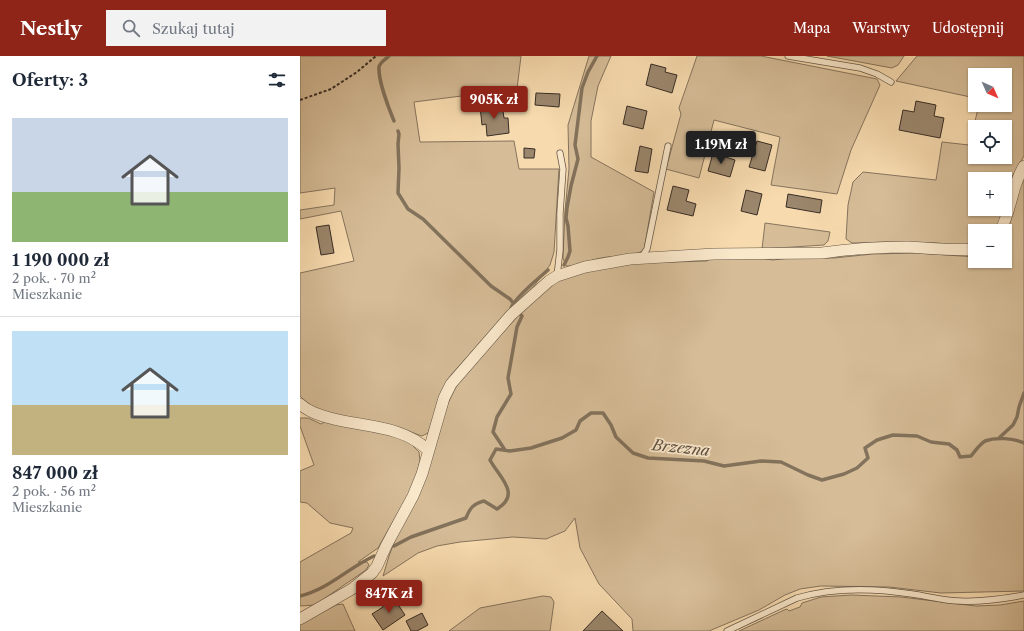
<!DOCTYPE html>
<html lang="pl">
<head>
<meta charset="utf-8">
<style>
  body { margin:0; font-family:"Libre Caslon Text",serif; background:#f2f2f3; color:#1f2937; height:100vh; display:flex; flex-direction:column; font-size:15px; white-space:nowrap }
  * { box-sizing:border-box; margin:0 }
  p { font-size:13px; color:#747a83 }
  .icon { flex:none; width:22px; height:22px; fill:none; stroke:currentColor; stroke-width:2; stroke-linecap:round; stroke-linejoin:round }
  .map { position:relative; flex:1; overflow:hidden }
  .side { display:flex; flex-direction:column; background:#fff; width:300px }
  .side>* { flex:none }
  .needle { width:26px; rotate:135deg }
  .fabs { position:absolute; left:668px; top:12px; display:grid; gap:8px }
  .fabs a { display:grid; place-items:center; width:44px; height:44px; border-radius:0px; background:#fff; box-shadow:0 1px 3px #0004; font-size:20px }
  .price { position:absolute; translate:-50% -34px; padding:0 9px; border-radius:4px; background:#8f2418; color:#fff; font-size:13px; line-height:26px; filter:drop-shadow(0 1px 2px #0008) }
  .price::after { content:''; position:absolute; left:50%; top:24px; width:12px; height:9px; margin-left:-6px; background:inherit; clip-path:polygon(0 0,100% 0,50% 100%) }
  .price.active { background:#222; color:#fff }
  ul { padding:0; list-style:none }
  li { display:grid; align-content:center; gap:8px; height:212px; padding:0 12px }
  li+li { border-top:1px solid #e0e1e3 }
  li span { display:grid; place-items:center; height:124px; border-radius:0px; color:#555 }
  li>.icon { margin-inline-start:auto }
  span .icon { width:72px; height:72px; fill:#fffc; stroke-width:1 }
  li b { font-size:17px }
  h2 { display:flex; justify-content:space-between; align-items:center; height:48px; padding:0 12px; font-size:17px }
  header { display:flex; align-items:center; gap:24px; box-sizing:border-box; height:56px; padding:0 20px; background:#8f2418; color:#fff }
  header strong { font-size:19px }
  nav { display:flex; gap:22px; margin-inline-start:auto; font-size:14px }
  .search { width:280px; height:36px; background:#f2f2f3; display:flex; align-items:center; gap:10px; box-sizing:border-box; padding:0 14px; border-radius:0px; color:#747a83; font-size:15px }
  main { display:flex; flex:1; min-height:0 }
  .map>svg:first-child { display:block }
</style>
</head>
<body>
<header>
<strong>Nestly</strong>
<div class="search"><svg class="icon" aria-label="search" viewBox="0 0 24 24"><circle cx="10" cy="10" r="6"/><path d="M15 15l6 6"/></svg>Szukaj tutaj</div>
<nav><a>Mapa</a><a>Warstwy</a><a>Udostępnij</a></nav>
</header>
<main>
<section class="side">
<h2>Oferty: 3<svg class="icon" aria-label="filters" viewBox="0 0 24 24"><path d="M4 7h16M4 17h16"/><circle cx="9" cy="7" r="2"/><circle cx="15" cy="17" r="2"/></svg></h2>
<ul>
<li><span style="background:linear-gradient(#c9d6e8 60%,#8fb573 0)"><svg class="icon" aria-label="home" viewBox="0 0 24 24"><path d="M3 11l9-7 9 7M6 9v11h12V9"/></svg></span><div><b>1 190 000 zł</b><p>2 pok. · 70 m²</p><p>Mieszkanie</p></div></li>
<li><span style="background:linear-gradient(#bfe0f5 60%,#c2b280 0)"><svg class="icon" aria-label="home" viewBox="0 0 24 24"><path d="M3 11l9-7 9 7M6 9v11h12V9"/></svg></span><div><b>847 000 zł</b><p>2 pok. · 56 m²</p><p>Mieszkanie</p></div></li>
</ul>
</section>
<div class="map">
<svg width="724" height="575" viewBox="0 0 724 575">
  <rect width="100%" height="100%" fill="#f7dbaf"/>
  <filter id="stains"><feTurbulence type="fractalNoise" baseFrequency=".005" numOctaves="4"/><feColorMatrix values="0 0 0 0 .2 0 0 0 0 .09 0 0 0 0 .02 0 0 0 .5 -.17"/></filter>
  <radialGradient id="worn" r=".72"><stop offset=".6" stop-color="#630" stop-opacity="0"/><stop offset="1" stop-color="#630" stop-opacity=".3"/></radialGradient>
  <path fill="#d6bd98" stroke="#86745e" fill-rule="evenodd" d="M 0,0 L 221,0 L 217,33 L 114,46 L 120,86 L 214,85 L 219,113 L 259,113 L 254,196 L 250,209 L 234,230 L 222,241 L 207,259 L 196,269 L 151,319 L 142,335 L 128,377 L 122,380 C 112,377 103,373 93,370 C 63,362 23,365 0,340 L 0,217 L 54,205 L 41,155 L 0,163 L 0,154 L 34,149 L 35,132 L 0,137 Z
    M 289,0 L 311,0 L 298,30 L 291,65 L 291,101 L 354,136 L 344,194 C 332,202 315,199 301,202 C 289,204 278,211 266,210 L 263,202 L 265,155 L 269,113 L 268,69 Z
    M 397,0 L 461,0 L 577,23 L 580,29 L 551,94 L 537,138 L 471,129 L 480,81 L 414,64 L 399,122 L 366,113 L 381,58 L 379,52 Z
    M 527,0 L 604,0 L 598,9 L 592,12 Z
    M 617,0 L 724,0 L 724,100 L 713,119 L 705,145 L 705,123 L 675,123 L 675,153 L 703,153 L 696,175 L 675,175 L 675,188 L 667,190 L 637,187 L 590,186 L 552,187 L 546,183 L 548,149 L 553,126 L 563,116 L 636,124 L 642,86 L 669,89 L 679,49 L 705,49 L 705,19 L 675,19 L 675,42 L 596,25 ZM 675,71 L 705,71 L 705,101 L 675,101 Z
    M 724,118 L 724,535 L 641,537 L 589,531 L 521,530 L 500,533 L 485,539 L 459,554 L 409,575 L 333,575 L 332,563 L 299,528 L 280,492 L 275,462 L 265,475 L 246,483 L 213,481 L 160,486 L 137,490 L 118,497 L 83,520 L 89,500 L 145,353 L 158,327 L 225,252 L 258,224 L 296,212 L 341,207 L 407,205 L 411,202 L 459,202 L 473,204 L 490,202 L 534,202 L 573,198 L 617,197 L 675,201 L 675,205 L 705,205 L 705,179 L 709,170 Z
    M 465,167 L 530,176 L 528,185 L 524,189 L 462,193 Z
    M 0,362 L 8,362 L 21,368 L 27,365 L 97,380 L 111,388 L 119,396 L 120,405 L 115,424 L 108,439 L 78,492 L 58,506 L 67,506 L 69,509 L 66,514 L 15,549 L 0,550 L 0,506 L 51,477 L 53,472 L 30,467 L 7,447 L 0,446 L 0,415 L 14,409 L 0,370 Z
    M 551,539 L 601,541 L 676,550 L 700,549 L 724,545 L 724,575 L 439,575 L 482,555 L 487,553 L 489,555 L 500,551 L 502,547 L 521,541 Z
    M 243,540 L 251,541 L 254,546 L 250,575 L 149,575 L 180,552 Z
    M 43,548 L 55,575 L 0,575 L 0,568 L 36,549 Z"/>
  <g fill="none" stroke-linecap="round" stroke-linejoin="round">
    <path stroke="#83725c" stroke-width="3.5" d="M 89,0 C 86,3 80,6 79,11 C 78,24 89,53 94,65
      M 98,75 L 99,78 L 98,88 L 99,112 L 98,137 L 108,153 L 123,163 L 191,230 L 210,243 L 213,247
      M 264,209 L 268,201 L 270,195 L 268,170 L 266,162 L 267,152 L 271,130 L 278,103 L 275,89 L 282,32 L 288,16 L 297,0
      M 211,252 C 216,240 238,223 248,214
      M 699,382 L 713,369 L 717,361 L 719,351 L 724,337
      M 205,394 L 193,376 L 197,361 L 211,338 L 208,322 L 217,271 L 222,260 L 219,257
      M 94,490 L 111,481 L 166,462 C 170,452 173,448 184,445 L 197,453 C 222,438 199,421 190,404 L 196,393 L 210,395 L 231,392 L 262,382 L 276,374 L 280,365 L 291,357 L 303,357 L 311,369 L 316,381 L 333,397 L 348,402 L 404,405 L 424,410 L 461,405 L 481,406 L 508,419 L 522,424 L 544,418 L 557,412 L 568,402 L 565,392 L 577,384 L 593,379 L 617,380 L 631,386 L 649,388 L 657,394 L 660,401 L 671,400 C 675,395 680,388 685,385 C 696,381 713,382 724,387
      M 0,540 C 29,533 48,512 74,500"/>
  </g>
  <path fill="#9b876d" stroke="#372c25" d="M 351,8 L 366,12 L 365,16 L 377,19 L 372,37 L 346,29 Z
    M 236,37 L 260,38 L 259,51 L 235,49 Z
    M 616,45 L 636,49 L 634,60 L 644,62 L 640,82 L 599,74 L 603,54 L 614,56 Z
    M 202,48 L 204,62 L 208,62 L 209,77 L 187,80 L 186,68 L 182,69 L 180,50 Z
    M 327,50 L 347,55 L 343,73 L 323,68 Z
    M 457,85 L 472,89 L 465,115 L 449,111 Z
    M 340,90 L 352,93 L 348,117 L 335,115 Z
    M 224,92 L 235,93 L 234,102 L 224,102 Z
    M 413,97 L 435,104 L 430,121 L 408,115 Z
    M 373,130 L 389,134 L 386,145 L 396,148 L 393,160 L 367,154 Z
    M 446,134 L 462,138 L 457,159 L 441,155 Z
    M 488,138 L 522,144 L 520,157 L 486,151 Z
    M 29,169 L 34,197 L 21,199 L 16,171 Z
    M 93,541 L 105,559 L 83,574 L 72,558 L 83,551 L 82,548 Z
    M 302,555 L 323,575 L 283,575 Z
    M 122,557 L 128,569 L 117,575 L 111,575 L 106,565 Z"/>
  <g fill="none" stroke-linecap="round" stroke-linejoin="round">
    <g stroke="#675848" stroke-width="7">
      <path id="lane" d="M 488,0 L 560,12 L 577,18 L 591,26
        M 341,202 L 347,193 L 368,90
        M 257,220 L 260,194 L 260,157 L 263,113 L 260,97
        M 427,575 L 497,542 C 534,531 573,532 612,538 C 627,540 644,545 660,545 C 681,546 703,543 724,539"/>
    </g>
    <g stroke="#675848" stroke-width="12">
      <path id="street" d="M 700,175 C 712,154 711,131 724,110
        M 0,348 C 9,356 19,359 30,362 C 63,371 102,369 128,394
        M 0,563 L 52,533 L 72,517 L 77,510 L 86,490 L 113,440 L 122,418 L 144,342 L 151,328 L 211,259 L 249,225 L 257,220 L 285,211 L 330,203 L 414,198 L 522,197 C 549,193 580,191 608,191 C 630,192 652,195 675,193"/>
    </g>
    <path stroke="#372c25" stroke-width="2" stroke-dasharray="3 2" stroke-linecap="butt" d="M 0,44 L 31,33 L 57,16 L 76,0"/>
    <use href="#lane" stroke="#fae8cb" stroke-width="5.5"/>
    <use href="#street" stroke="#fae8cb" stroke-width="11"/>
  </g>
  <g text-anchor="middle" stroke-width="3.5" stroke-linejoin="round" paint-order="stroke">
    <g font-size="15" font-style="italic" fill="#5d4f40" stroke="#fae8cb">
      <text transform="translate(381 392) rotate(6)" y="5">Brzezna</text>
    </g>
  </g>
  <rect width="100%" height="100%" filter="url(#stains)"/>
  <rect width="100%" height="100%" fill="url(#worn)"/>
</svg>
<div class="fabs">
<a><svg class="needle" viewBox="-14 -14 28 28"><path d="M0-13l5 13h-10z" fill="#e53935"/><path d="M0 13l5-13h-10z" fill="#747a83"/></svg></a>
<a><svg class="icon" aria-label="locate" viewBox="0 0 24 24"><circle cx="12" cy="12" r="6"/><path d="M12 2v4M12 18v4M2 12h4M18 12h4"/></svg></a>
<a>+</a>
<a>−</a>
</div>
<b class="price" style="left:194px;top:64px">905K zł</b>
<b class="price active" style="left:421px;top:109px">1.19M zł</b>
<b class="price" style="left:89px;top:558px">847K zł</b>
</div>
</main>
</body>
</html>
